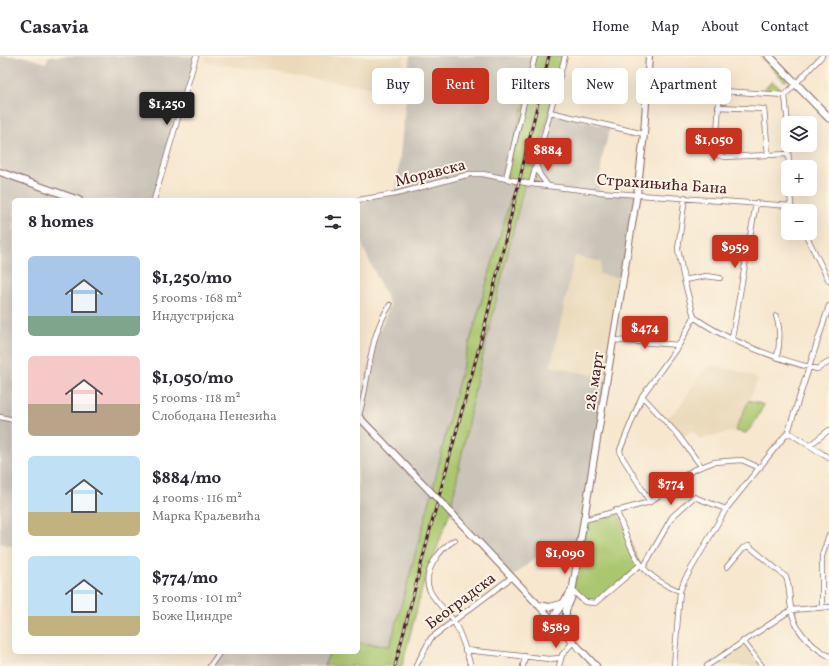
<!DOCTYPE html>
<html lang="en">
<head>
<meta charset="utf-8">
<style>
  body { margin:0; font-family:Vollkorn,serif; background:#f7f7f7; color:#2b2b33; height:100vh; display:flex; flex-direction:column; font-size:15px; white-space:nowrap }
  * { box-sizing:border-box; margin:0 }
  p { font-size:13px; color:#7c7c81 }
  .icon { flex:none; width:22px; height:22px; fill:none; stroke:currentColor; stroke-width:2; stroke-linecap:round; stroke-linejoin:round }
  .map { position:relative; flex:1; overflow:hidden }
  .details { position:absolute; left:12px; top:142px; width:348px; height:456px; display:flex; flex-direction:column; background:#fff; border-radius:6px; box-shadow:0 4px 16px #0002 }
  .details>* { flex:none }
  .top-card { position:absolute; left:372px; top:12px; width:380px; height:36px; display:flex; gap:8px }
  .buttons { position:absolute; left:781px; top:60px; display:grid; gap:8px }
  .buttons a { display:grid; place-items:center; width:36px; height:36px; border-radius:6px; background:#fff; box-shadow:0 4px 16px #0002; font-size:20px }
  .price { position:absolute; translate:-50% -34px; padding:0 9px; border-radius:4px; background:#c8321e; color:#fff; font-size:13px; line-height:26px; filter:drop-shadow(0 1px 2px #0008) }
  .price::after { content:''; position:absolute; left:50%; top:24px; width:12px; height:9px; margin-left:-6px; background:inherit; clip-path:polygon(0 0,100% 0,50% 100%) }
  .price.current { background:#222; color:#fff }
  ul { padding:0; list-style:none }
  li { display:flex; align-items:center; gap:12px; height:100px; padding:0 16px }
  li span { display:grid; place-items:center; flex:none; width:112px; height:80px; border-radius:6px; color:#555 }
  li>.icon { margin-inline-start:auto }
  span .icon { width:48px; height:48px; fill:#fffc; stroke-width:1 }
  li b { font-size:17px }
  h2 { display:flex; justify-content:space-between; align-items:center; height:48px; padding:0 16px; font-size:17px }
  .tag { padding:0 14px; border-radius:6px; background:#fff; box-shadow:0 4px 16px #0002; font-size:14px; line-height:36px }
  .tag.current { background:#c8321e; color:#fff }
  header { display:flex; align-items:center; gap:24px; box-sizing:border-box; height:56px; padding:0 20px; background:#fff; border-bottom:1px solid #e1e1e2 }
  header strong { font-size:19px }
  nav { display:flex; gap:22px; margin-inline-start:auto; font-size:14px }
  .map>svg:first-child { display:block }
</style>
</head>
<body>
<header>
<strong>Casavia</strong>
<nav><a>Home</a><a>Map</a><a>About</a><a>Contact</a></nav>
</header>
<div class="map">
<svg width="829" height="610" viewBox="0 0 829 610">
  <rect width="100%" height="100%" fill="#fcf5e5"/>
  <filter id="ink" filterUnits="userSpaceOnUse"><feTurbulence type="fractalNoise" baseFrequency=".025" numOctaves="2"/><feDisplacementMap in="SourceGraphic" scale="8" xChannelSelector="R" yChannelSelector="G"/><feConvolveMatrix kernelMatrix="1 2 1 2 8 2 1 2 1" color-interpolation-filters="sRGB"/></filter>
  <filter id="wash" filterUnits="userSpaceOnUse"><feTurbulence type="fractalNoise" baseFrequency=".012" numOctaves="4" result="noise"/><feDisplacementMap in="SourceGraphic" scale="16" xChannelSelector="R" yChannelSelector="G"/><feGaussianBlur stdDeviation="0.9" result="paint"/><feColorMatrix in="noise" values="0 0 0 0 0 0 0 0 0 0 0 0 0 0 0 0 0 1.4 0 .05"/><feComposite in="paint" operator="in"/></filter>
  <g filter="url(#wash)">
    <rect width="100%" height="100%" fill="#f7e7cf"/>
    <path fill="#ead9ba" d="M 206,0 L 404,0 L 396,33 L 325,25 L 205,6 Z
      M 575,200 L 601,206 L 599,218 L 623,223 L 607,322 L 551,311 Z
      M 713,309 L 744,317 L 758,323 L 735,375 L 700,383 L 692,374 L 681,383 L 665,364 L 681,349 L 703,314 Z
      M 744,588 L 761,610 L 721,610 L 719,606 Z"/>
    <path fill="#cac3b8" d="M 0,0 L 22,0 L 46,7 L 49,0 L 196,0 L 154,144 L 14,144 L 14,491 L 0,487 Z
      M 410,0 L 535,0 L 506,122 L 514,131 L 455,338 L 432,437 L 390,590 L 358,587 L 358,360 L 371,297 L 390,249 L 363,191 L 358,171 L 358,144 L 396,138 Z
      M 550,56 L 610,72 L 602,102 L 599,136 L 637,138 L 623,223 L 599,218 L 601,206 L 575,200 L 551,310 L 607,322 L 580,486 L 565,484 L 556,485 L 512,521 L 450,456 L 477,323 L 505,205 L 525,126 Z
      M 220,596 L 330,596 L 324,610 L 210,610 Z"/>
    <path fill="#aac76f" stroke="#7a734d" d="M 535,0 L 564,0 L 530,127 L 525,126 L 477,323 L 450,456 L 422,533 L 402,610 L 324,610 L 330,596 L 358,596 L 358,587 L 390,590 L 432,437 L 455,338 L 514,131 L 506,122 Z
      M 760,0 L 765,0 L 787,23 L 785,26 Z
      M 772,25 L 782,34 L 780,36 L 763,35 Z
      M 749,344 L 764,349 L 753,369 L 746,377 L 735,375 Z
      M 616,454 L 640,509 L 597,546 L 590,548 L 571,533 L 584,464 Z"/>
  </g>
  <g filter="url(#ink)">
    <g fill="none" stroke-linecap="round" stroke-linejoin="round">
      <g stroke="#876564" stroke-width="6">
        <path id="street" d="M 647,30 L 785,39
          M 720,34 L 717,77 L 718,99 L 724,101 L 788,98
          M 718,51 L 764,53 L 768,98
          M 550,56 L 644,78
          M 788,70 L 785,39 L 822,0
          M 788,89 L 789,111
          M 536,109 L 540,119 L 548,130
          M 506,122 L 535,0
          M 531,128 L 565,0
          M 790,133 L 791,150 L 794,155
          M 685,141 L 678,193 L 684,224 L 694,261 C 725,284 779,304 817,313 L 829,306
          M 154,144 L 196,0
          M 358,144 L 396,138 L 470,118 L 483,118 L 531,128 L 599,136 L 791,150
          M 805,177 L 829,225
          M 684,224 L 706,220 L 720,222
          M 776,260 C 781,273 780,287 777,301
          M 732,282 L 756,147
          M 613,284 L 679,289
          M 642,340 L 678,379 L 701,410
          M 0,361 L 14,364
          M 358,363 C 370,325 367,283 390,249
          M 788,376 L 829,402
          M 810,389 L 829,374
          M 650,446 L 621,399 L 620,394 L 642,340 L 679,289 L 694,261
          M 616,454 C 633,494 635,519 680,535
          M 584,464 L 650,446 L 693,414 L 714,406 L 742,404 L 760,412
          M 455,484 C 440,492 421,517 430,535 C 435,546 446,554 453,564 C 461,577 466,595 471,610
          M 727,511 L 743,492 L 749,490 L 786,521 C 790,530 789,542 791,552 C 794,574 811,590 829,600
          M 643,512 L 672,461 L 694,441 L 726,453
          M 571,533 L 585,546 L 595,547 L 640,509
          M 822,551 L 822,500 L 829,479
          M 743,585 L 762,610
          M 465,594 L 549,603 L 560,602
          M 210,610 L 220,596
          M 416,610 L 431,582 L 512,521
          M 523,610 L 525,600
          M 559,610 L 562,599 L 573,586
          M 674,610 L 680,535 L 684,525 L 726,453 L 788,376 L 829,250
          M 707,610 L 791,554 L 829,551"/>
      </g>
      <g stroke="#876564" stroke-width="8">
        <path id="secondary" d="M 0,116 L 79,144
          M 358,360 L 430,435
          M 454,460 L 596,610
          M 538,549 L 550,551 L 561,548
          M 552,563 L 570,537
          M 566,578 L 566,554 L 571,543 L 637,138 L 644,78 L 649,0"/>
      </g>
      <g stroke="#876564" stroke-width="9">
        <path id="primary" d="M 769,0 L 829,62"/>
      </g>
      <use href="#street" stroke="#fff" stroke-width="4.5"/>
      <use href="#secondary" stroke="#fff" stroke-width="6"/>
      <use href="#primary" stroke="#fff" stroke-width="7"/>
      <g stroke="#4a1f2b" stroke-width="3">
        <path id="rail" d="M 395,610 L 431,470 L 484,273 L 549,0"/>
      </g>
      <use href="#rail" stroke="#fcf5e5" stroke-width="1.5" stroke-dasharray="4.5" stroke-linecap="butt"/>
      <g stroke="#876564" stroke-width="8" stroke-linecap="butt">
        <path id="secondary-bridge" d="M 430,435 L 454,460"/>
      </g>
      <use href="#secondary-bridge" stroke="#fff" stroke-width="6"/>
    </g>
  </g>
  <g text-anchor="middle" stroke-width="4" stroke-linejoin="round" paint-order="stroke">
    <g font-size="16" fill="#4a1f2b" stroke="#fcf5e5">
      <text transform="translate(430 116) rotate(-14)" y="6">Моравска</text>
      <text transform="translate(662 127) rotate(4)" y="6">Страхињића Бана</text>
      <text transform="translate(593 325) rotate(-81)" y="6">28. март</text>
      <text transform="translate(460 544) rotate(-37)" y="6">Београдска</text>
    </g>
  </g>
</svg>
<div class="buttons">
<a><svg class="icon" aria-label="layers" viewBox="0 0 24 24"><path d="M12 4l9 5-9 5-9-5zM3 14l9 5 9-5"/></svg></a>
<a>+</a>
<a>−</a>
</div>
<b class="price current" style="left:167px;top:70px">$1,250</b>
<b class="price" style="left:714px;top:106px">$1,050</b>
<b class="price" style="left:548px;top:116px">$884</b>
<b class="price" style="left:735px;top:213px">$959</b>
<b class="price" style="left:645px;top:294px">$474</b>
<b class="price" style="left:671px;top:450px">$774</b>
<b class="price" style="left:565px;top:519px">$1,090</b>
<b class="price" style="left:556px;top:593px">$589</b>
<div class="top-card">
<a class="tag">Buy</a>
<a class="tag current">Rent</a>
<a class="tag">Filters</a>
<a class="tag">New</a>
<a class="tag">Apartment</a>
</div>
<section class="details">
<h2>8 homes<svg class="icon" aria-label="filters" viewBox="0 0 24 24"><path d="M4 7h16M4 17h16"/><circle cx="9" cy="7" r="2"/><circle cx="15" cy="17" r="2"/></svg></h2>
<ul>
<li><span style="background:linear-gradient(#a9c7e8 75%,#7fa58c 0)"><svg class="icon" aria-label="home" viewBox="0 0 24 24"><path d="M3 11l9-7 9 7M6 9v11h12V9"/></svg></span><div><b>$1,250/mo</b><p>5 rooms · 168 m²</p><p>Индустријска</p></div></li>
<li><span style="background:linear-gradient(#f6c9c9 60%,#b9a48a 0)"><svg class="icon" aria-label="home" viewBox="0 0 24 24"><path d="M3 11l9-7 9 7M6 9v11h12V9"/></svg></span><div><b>$1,050/mo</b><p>5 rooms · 118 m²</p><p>Слободана Пенезића</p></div></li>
<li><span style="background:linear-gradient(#bfe0f5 70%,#c2b280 0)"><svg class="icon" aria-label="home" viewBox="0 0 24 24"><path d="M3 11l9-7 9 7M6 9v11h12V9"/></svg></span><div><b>$884/mo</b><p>4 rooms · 116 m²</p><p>Марка Краљевића</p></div></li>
<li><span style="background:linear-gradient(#bfe0f5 75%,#c2b280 0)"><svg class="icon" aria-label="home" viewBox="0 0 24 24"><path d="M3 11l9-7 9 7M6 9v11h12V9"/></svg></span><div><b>$774/mo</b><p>3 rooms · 101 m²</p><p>Боже Циндре</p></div></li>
</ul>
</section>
</div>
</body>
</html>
